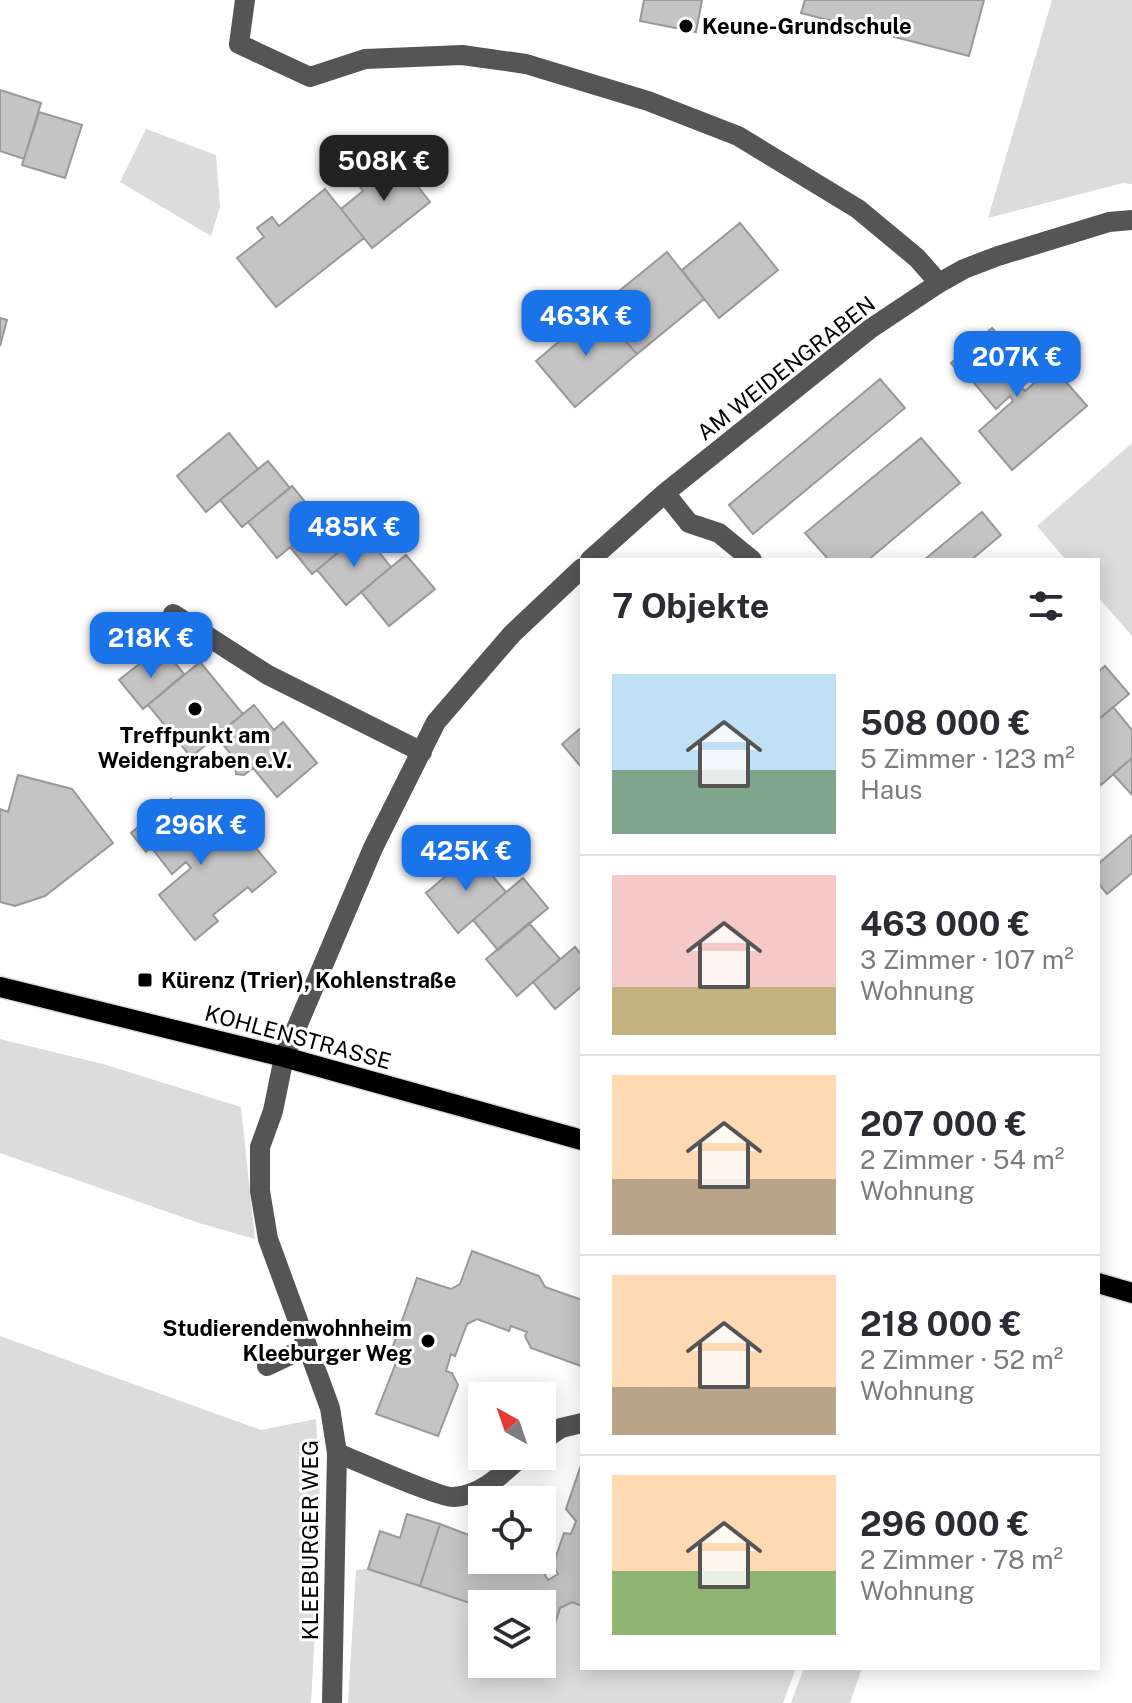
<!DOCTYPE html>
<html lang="de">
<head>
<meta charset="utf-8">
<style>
  body { margin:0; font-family:"Public Sans",sans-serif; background:#f7f7f7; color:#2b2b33; height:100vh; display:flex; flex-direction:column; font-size:30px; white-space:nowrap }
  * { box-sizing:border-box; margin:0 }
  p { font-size:26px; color:#7c7c81 }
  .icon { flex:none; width:44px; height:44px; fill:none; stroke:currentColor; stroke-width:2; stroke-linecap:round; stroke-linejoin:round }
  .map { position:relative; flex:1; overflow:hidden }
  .panel { position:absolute; left:580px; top:558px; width:520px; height:1112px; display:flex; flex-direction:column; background:#fff; border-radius:0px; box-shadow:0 4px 20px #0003 }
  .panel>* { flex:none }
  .needle { width:52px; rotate:320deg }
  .fabs { position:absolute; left:468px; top:1382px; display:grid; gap:16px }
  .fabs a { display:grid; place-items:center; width:88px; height:88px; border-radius:0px; background:#fff; box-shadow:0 4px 20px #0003; font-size:40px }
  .price { position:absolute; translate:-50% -68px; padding:0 18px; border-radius:16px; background:#1a73e8; color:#fff; font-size:26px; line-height:52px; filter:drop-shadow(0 2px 4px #0008) }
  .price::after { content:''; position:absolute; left:50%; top:48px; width:24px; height:18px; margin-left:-12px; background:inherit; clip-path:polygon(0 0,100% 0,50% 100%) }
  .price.active { background:#222; color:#fff }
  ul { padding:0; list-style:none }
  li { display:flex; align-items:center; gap:24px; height:200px; padding:0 32px }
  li+li { border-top:2px solid #e1e1e2 }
  li span { display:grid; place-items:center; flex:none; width:224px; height:160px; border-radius:0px; color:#555 }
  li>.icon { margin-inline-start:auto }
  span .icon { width:96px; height:96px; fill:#fffc; stroke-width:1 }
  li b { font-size:34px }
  h2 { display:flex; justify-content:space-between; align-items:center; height:96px; padding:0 32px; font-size:34px }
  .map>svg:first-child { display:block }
</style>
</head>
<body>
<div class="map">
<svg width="1132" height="1703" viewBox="0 0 1132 1703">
  <rect width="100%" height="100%" fill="#fff"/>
  <path fill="#dcdcdc" d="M 1052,0 L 1132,0 L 1132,184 L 1123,183 L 988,218 Z
    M 146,129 L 216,155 L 220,207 L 211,236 L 120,182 Z
    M 1132,443 L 1132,636 L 1098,597 L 1098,560 L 1066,560 L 1037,526 Z
    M 0,1039 L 103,1064 L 241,1107 L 255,1239 L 202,1224 L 0,1153 Z
    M 0,1336 L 261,1430 L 316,1419 L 321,1521 L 311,1703 L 0,1703 Z
    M 368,1569 L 473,1604 L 482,1614 L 482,1664 L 542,1664 L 542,1636 L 551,1639 L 560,1608 L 572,1602 L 582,1606 L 582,1668 L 796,1668 L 783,1703 L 348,1703 L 356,1570 Z
    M 804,1668 L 862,1668 L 850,1703 L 791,1703 Z"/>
  <path fill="#c4c4c4" stroke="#999" stroke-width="2" d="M 644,0 L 702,0 L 696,32 L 640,21 Z
    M 805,0 L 984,0 L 969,56 L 801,13 Z
    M 0,90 L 41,103 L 24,159 L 0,151 Z
    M 39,112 L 82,125 L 65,178 L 22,165 Z
    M 397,160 L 430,202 L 372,248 L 341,209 L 363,191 L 355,180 L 369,169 L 375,177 Z
    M 325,189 L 364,238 L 276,307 L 237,258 L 264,237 L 257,228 L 272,217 L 279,226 Z
    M 740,223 L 778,270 L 719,318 L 682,270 Z
    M 667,252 L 704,299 L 637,354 L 597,309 Z
    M 597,309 L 637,354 L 575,407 L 536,361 Z
    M 0,318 L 7,320 L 0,346 Z
    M 992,328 L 1034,377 L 1021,387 L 1025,391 L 1053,367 L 1087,406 L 1012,470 L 979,431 L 1013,401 L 1010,396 L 996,409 L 963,370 L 960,373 L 951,363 Z
    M 880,379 L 905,408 L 753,534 L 729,505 Z
    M 229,433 L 258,469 L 206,512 L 177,476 Z
    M 921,438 L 960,483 L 868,560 L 829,560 L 805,533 Z
    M 268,461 L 290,488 L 242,527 L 220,500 Z
    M 292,486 L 321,521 L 277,558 L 248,522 Z
    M 340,505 L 363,532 L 312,574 L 290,547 Z
    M 982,512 L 1001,535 L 971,560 L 924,560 Z
    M 363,532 L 391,567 L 346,605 L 317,570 Z
    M 406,555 L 435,589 L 389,626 L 361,592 Z
    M 148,657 L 157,667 L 170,657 L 184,674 L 143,709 L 119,680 Z
    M 200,662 L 243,714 L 191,757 L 148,705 Z
    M 1105,666 L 1129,694 L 1098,720 L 1098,672 Z
    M 254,705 L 274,730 L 283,722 L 317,763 L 277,797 L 253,768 L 244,775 L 236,774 L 235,765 L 238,763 L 216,736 Z
    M 1113,707 L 1132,730 L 1132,758 L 1101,785 L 1098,781 L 1098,720 Z
    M 582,727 L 582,768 L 562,744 Z
    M 1132,758 L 1132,795 L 1113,774 Z
    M 18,775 L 72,789 L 113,843 L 45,896 L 15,906 L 0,902 L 0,809 L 8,812 Z
    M 171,799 L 208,843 L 195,854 L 200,860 L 239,828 L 276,872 L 252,892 L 248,887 L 213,915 L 218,921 L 195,940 L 159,895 L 191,868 L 186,862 L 172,874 L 151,847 L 146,852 L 131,833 Z
    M 1132,835 L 1132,873 L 1107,894 L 1098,883 L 1098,864 Z
    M 473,853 L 506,892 L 458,933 L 426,893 Z
    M 523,878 L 548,908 L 498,950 L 473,920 Z
    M 529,923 L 560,959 L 517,996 L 486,959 Z
    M 575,947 L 582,955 L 582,986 L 555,1009 L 533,982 Z
    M 472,1251 L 539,1276 L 545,1287 L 582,1300 L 581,1366 L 531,1348 L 525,1336 L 527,1332 L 511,1326 L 509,1331 L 477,1319 L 467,1324 L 455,1356 L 451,1354 L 446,1371 L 452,1373 L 458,1385 L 438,1436 L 376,1414 L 399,1355 L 393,1346 L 417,1278 L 451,1289 L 460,1284 Z
    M 582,1462 L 582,1606 L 572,1602 L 560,1608 L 550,1639 L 542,1636 L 542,1604 L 482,1604 L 482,1614 L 473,1604 L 420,1586 L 440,1524 L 482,1540 L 482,1560 L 509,1564 L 511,1560 L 516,1560 L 543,1571 L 548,1580 L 558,1574 L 553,1565 L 564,1533 L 571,1534 L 576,1521 L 566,1509 Z
    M 407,1514 L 440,1524 L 420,1586 L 368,1569 L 380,1531 L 400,1538 Z"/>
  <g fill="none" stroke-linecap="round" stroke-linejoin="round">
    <g stroke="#dbdbdb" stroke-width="23">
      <path id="major" d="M 0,987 L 284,1057 L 582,1140
        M 1098,1283 L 1132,1293"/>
    </g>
    <path stroke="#555" stroke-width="20" d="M 245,0 L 239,44 L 310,77 L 365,59 L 462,55 L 526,64 L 648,101 L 738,136 L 858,209 L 917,258 L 939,283
      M 665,493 L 689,523 L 719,533 L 752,560
      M 590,560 L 665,493 L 870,329 L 939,283 L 964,269 L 998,256 L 1109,222 L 1132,220
      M 173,614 L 268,675 L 422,752
      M 267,1366 L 307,1347
      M 542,1441 L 561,1428 L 582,1423
      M 337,1453 C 355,1460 442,1499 454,1497 C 482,1495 502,1474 522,1456
      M 332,1703 L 337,1453 L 330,1408 L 268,1239 L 260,1191 L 260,1147 L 273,1111 L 284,1057 L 373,848 L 436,722 L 512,634 L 582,568"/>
    <use href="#major" stroke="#000" stroke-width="20"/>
  </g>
  <g fill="#000" stroke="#fff" stroke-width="3">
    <circle cx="686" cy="26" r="8"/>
    <circle cx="195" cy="709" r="8"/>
    <rect x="137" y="972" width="16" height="16" rx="4"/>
    <circle cx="428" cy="1341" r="8"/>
  </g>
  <g text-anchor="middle" stroke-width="6" stroke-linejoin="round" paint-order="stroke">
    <g font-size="22" font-weight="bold" fill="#000" stroke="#fff" text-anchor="start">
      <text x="702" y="34">Keune-Grundschule</text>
      <text x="195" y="743" text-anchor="middle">Treffpunkt am<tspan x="195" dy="25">Weidengraben e.V.</tspan></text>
      <text x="161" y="988">Kürenz (Trier), Kohlenstraße</text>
      <text x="412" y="1336" text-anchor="end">Studierendenwohnheim<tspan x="412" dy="25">Kleeburger Weg</tspan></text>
    </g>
    <g font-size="22" fill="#000" stroke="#fff">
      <text transform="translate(786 368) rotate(-38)" y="8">AM WEIDENGRABEN</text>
      <text transform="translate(298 1037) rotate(15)" y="8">KOHLENSTRASSE</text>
      <text transform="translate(310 1540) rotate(-90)" y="8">KLEEBURGER WEG</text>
    </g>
  </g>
</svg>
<div class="fabs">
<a><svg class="needle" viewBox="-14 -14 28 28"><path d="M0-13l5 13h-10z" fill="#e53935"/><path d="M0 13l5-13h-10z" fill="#7c7c81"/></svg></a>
<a><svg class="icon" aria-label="locate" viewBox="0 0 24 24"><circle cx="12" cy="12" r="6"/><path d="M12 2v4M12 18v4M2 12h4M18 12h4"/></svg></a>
<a><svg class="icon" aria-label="layers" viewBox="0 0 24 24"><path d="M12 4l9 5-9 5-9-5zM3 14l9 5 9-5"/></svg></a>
</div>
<b class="price active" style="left:384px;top:203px">508K €</b>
<b class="price" style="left:586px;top:358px">463K €</b>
<b class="price" style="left:1017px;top:399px">207K €</b>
<b class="price" style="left:354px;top:569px">485K €</b>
<b class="price" style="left:151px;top:680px">218K €</b>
<b class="price" style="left:201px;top:867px">296K €</b>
<b class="price" style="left:466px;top:893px">425K €</b>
<section class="panel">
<h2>7 Objekte<svg class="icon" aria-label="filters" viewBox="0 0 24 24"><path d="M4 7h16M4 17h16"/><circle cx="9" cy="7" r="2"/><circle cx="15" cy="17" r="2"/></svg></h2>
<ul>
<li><span style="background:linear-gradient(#bfe0f5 60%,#7fa58c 0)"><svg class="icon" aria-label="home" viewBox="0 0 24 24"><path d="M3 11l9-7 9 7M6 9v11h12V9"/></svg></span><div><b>508 000 €</b><p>5 Zimmer · 123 m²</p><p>Haus</p></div></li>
<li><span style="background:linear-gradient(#f6c9c9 70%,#c2b280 0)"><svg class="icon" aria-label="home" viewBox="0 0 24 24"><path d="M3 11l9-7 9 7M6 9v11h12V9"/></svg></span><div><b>463 000 €</b><p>3 Zimmer · 107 m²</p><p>Wohnung</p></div></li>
<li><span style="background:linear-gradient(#ffd9b3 65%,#b9a48a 0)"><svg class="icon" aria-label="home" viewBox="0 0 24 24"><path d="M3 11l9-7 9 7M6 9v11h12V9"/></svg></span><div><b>207 000 €</b><p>2 Zimmer · 54 m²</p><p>Wohnung</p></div></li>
<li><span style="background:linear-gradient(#ffd9b3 70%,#b9a48a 0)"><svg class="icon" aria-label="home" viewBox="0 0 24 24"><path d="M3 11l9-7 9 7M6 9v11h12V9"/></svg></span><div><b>218 000 €</b><p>2 Zimmer · 52 m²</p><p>Wohnung</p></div></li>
<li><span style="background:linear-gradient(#ffd9b3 60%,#8fb573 0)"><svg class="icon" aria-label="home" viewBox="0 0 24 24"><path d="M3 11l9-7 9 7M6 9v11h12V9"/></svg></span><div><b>296 000 €</b><p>2 Zimmer · 78 m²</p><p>Wohnung</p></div></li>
</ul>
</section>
</div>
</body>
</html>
